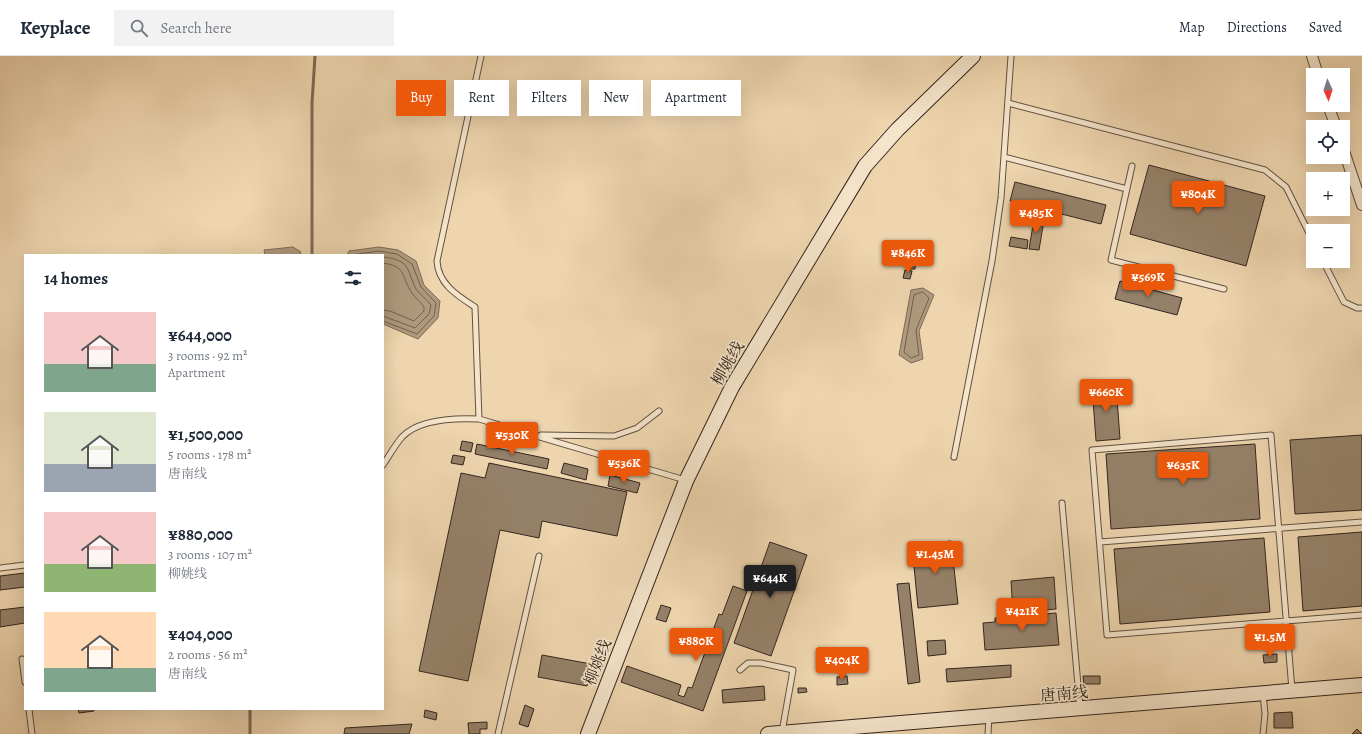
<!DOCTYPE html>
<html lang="en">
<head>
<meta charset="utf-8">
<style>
  body { margin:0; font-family:Alegreya,"Noto Serif SC",serif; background:#f2f2f3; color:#1f2937; height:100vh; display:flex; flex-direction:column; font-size:15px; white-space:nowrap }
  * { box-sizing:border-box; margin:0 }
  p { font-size:13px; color:#747a83 }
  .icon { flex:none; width:22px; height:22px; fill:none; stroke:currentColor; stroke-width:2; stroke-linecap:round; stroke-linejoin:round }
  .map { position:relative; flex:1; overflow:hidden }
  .side { position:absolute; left:24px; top:198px; width:360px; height:456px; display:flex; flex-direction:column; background:#fff; border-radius:0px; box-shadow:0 4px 16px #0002 }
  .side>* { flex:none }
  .hud { position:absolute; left:396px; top:24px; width:380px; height:36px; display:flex; gap:8px }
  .needle { width:26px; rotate:177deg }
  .tools { position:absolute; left:1306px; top:12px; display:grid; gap:8px }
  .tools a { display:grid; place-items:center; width:44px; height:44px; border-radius:0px; background:#fff; box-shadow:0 4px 16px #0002; font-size:20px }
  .price { position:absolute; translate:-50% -34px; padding:0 9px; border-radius:4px; background:#ea580c; color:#fff; font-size:13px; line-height:26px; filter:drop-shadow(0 1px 2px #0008) }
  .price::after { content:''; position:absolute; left:50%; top:24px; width:12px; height:9px; margin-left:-6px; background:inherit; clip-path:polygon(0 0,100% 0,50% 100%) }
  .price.selected { background:#222; color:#fff }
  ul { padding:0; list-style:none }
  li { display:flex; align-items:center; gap:12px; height:100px; padding:0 20px }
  li span { display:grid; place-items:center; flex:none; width:112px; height:80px; border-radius:0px; color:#555 }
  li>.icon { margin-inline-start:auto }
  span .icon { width:48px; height:48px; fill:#fffc; stroke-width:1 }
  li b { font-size:17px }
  h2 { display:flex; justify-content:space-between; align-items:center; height:48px; padding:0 20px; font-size:17px }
  .chip { padding:0 14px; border-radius:0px; background:#fff; box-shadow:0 4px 16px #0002; font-size:14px; line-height:36px }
  .chip.selected { background:#ea580c; color:#fff }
  header { display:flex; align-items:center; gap:24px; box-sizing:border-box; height:56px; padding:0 20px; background:#fff; border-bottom:1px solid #e0e1e3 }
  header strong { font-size:19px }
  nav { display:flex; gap:22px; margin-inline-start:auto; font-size:14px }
  .search { width:280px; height:36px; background:#f2f2f3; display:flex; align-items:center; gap:10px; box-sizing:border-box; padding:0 14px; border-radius:0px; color:#747a83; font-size:15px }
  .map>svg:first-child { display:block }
</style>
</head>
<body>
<header>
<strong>Keyplace</strong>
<div class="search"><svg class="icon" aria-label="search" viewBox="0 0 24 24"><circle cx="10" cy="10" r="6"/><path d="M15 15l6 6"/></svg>Search here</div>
<nav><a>Map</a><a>Directions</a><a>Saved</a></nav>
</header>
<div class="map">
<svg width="1362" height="678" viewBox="0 0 1362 678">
  <rect width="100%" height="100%" fill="#eed5ae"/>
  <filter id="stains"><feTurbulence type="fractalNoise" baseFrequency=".005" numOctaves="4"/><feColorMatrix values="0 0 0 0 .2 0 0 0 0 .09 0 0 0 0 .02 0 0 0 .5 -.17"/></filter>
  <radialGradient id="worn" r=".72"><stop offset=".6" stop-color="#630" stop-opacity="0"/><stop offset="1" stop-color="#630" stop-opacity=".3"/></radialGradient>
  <path fill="#af997d" stroke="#7e6b57" d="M 293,191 L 301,196 L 300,199 L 265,199 L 264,194 Z
    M 379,191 L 398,194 L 416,205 L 424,229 L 440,245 L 438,262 L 418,283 L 383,268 L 383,199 L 347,199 L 349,195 Z
    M 923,232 L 934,239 L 919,275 L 923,303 L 911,307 L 899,299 L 911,234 Z"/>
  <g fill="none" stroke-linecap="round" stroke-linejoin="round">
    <path stroke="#725f4e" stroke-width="1" d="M 351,199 L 379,195 L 397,198 L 412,208 L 421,231 L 436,247 L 434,260 L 417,278 L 383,265
      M 383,201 C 411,204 406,213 416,233 C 420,239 427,243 431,249 L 429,258 L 415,272 L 383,260
      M 383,207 C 407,210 401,221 412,237 C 415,242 421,246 424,251 L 424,255 L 414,265 L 390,255 L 383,254
      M 923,236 L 929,242 L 916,274 L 919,299 L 911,302 L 904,296 L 914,239 Z"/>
    <path stroke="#7e6b57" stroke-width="3" d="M 312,199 L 312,47 L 315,0
      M 250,678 L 250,653"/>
  </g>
  <path fill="#958169" stroke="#34251e" d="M 1149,109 L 1265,140 L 1246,210 L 1130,178 Z
    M 1015,126 L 1106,149 L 1101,168 L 1010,145 Z
    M 1034,163 L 1044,164 L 1039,194 L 1029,193 Z
    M 1011,181 L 1028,184 L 1027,193 L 1009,190 Z
    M 917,199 L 927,199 L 927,204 L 917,204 Z
    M 909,204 L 916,205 L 915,213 L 908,213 Z
    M 905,214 L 912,215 L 910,223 L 903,222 Z
    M 1120,225 L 1182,242 L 1177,259 L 1115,243 Z
    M 1116,329 L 1120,383 L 1096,385 L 1092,330 Z
    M 1362,379 L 1362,454 L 1295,458 L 1290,384 Z
    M 462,385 L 473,387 L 471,396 L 460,394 Z
    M 477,388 L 549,403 L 547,413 L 475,398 Z
    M 1255,388 L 1260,463 L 1111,473 L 1106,398 Z
    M 453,399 L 465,401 L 463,409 L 451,407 Z
    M 489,407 L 627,436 L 617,480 L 542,465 L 539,482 L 500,474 L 468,625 L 419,615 L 461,417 L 485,422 Z
    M 564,407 L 588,413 L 586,424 L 561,417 Z
    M 610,419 L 640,427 L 637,437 L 608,430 Z
    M 1362,476 L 1362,550 L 1303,555 L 1298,481 Z
    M 1264,482 L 1270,556 L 1120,568 L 1114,493 Z
    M 951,485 L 958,548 L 918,552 L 912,489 Z
    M 770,486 L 807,499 L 771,600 L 734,587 Z
    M 25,517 L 25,531 L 0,534 L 0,520 Z
    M 1054,521 L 1056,553 L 1013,557 L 1011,525 Z
    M 909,527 L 920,626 L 908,628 L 897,528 Z
    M 733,530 L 747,535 L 703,655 L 621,626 L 627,610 L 681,629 L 678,639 L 684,641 L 688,631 L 692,632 L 719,558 L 722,559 Z
    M 661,549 L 671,552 L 666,566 L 656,563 Z
    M 25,551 L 25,567 L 0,571 L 0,554 Z
    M 1056,557 L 1059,589 L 985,594 L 983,567 L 995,566 L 995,562 Z
    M 945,584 L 946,598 L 928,600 L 927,585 Z
    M 1277,598 L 1277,606 L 1264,607 L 1263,599 Z
    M 542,599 L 591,608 L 587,630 L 538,621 Z
    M 1011,609 L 1011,621 L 947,626 L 946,613 Z
    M 847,620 L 848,628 L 837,629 L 837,621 Z
    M 1083,620 L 1100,620 L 1100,628 L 1084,628 Z
    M 764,630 L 765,644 L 723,647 L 722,634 Z
    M 798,632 L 806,632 L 807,636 L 798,637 Z
    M 525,649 L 534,653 L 528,671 L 519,668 Z
    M 78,653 L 93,653 L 94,655 L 79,657 Z
    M 425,654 L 437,657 L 436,664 L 424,661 Z
    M 1292,656 L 1293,672 L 1274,672 L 1274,657 Z
    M 487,666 L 487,673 L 480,673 L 480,678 L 469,678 L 468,667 Z
    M 412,668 L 409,678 L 344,678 L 345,672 Z
    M 1357,673 L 1362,678 L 1352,678 Z"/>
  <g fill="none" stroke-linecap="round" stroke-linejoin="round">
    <g stroke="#625142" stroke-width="7">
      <path id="lane" d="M 1008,47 L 1265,114 L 1286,131 L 1313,185
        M 1004,101 L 1127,133
        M 1132,110 L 1111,204 L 1224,233
        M 1323,205 L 1344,246 L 1357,252 L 1362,252
        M 479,363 L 475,251 C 458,240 438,228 437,205 L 481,0
        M 541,379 L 614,380 L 637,372 L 659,355
        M 954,401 L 992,205 L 1001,142 L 1011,0
        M 383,409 C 389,400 395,389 402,381 C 419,363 456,362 479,363 L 685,424
        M 1062,447 L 1080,652
        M 1100,486 L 1362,466
        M 0,512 L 25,509
        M 22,603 L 25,626
        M 740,614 L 748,607 L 761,607 L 793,614 L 782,676
        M 1292,634 L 1271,379 L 1092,394 L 1107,579 L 1362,559
        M 29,653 L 32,678
        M 498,678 L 539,500
        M 988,678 L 989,661
        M 1263,678 L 1265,658 L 1263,638"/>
    </g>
    <g stroke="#625142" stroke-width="12">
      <path id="street" d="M 1312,0 L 1318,19
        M 1328,49 L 1336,71
        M 1343,92 L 1362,149"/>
    </g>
    <g stroke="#34251e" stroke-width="16">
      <path id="secondary" d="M 588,678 L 686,425 L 732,331 L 865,110 L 897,74 L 973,0
        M 768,678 L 1362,629"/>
    </g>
    <use href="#lane" stroke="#f4e4ca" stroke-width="5"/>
    <use href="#street" stroke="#f4e4ca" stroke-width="10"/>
    <use href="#secondary" stroke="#f4e4ca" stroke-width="14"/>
  </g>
  <g text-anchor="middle" stroke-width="3.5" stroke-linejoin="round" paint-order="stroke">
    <g font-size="16" fill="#34251e" stroke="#f4e4ca">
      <text transform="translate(727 307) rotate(-60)" y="6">柳姚线</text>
      <text transform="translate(597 606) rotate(-69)" y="6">柳姚线</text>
      <text transform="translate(1064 637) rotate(-5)" y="6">唐南线</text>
    </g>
  </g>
  <rect width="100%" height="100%" filter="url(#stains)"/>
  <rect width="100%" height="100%" fill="url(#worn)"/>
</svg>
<div class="tools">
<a><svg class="needle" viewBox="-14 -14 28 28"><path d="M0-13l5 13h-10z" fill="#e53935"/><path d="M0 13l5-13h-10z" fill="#747a83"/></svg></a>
<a><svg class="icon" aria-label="locate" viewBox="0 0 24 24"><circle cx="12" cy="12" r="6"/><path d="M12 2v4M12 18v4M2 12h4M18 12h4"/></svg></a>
<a>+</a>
<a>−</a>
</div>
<b class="price" style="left:1198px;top:159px">¥804K</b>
<b class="price" style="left:1036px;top:178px">¥485K</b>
<b class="price" style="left:908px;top:218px">¥846K</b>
<b class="price" style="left:1148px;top:242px">¥569K</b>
<b class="price" style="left:1106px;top:357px">¥660K</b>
<b class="price" style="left:512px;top:400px">¥530K</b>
<b class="price" style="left:624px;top:428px">¥536K</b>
<b class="price" style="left:1183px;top:430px">¥635K</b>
<b class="price" style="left:935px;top:519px">¥1.45M</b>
<b class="price selected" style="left:770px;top:543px">¥644K</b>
<b class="price" style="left:1022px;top:576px">¥421K</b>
<b class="price" style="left:1270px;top:602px">¥1.5M</b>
<b class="price" style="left:696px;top:606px">¥880K</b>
<b class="price" style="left:842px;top:625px">¥404K</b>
<div class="hud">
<a class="chip selected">Buy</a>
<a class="chip">Rent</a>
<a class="chip">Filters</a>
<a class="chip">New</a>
<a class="chip">Apartment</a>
</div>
<section class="side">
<h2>14 homes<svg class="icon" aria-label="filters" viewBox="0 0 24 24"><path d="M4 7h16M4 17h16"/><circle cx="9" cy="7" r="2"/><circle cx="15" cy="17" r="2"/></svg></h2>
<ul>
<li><span style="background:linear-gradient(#f6c9c9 65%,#7fa58c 0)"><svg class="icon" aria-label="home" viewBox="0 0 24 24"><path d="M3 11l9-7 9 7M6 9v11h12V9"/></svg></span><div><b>¥644,000</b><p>3 rooms · 92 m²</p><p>Apartment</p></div></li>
<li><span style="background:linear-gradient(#dfe7d0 65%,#9aa5b1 0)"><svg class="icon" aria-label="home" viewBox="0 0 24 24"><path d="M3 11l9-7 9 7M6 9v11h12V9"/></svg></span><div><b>¥1,500,000</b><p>5 rooms · 178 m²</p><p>唐南线</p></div></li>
<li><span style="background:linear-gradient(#f6c9c9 65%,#8fb573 0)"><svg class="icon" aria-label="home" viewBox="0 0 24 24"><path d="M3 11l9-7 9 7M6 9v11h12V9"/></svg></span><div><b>¥880,000</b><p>3 rooms · 107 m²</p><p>柳姚线</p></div></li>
<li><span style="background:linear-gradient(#ffd9b3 70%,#7fa58c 0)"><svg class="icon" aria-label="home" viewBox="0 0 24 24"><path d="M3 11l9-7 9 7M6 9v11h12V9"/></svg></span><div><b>¥404,000</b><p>2 rooms · 56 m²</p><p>唐南线</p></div></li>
</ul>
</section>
</div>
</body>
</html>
